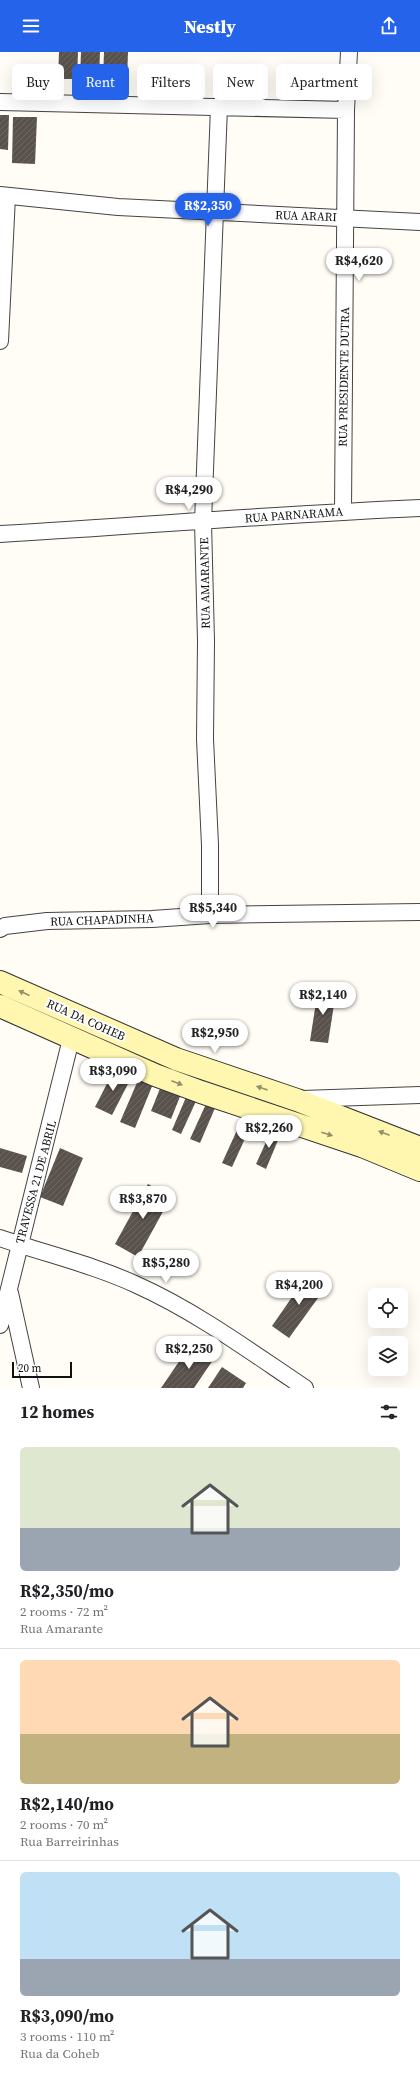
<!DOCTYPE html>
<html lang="en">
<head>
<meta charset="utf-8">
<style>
  body { margin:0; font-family:"Source Serif 4",serif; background:#f6f6f6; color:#202124; height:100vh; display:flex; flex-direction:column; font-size:15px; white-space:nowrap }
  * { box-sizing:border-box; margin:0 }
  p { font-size:13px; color:#757577 }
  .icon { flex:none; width:22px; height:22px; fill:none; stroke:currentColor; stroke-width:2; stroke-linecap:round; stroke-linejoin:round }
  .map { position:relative; height:1336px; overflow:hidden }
  .details { display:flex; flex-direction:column; background:#fff; flex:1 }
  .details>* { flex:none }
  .banner { position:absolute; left:12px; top:12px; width:396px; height:36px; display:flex; gap:8px }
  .fabs { position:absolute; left:368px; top:1236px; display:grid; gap:8px }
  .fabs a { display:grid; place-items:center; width:40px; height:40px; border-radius:6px; background:#fff; box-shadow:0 4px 16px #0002; font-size:20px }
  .scale { position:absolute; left:12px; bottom:10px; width:60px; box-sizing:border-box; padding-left:4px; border:2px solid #111; border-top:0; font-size:11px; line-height:14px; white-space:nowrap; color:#111; -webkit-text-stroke:3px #fff; paint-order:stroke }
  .price { position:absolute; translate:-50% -34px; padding:0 9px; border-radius:14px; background:#fff; color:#222; font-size:13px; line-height:26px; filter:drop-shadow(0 1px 2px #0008) }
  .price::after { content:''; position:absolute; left:50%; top:24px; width:12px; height:9px; margin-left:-6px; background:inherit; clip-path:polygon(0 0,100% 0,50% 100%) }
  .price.active { background:#2563eb; color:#fff }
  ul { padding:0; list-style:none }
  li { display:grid; align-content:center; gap:8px; height:212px; padding:0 20px }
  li+li { border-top:1px solid #e0e0e0 }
  li span { display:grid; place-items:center; height:124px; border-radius:6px; color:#555 }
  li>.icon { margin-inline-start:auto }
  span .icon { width:72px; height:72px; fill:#fffc; stroke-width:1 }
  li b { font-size:17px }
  h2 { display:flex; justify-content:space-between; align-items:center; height:48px; padding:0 20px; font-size:17px }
  .pill { padding:0 14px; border-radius:6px; background:#fff; box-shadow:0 4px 16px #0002; font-size:14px; line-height:36px }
  .pill.active { background:#2563eb; color:#fff }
  header { display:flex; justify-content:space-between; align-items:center; height:52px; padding:0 20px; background:#2563eb; color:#fff; font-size:18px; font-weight:800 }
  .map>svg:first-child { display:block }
</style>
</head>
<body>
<header><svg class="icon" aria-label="menu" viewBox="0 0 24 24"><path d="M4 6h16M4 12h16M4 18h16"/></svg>Nestly<svg class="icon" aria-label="share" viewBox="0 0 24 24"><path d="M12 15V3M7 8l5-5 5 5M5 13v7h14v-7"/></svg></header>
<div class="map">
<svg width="420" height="1336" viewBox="0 0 420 1336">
  <defs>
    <pattern id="building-hatch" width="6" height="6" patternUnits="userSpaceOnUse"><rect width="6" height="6" fill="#5a524d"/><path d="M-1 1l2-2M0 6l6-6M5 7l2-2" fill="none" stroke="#6d6662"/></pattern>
  </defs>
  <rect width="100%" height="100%" fill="#fffdf5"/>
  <path fill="url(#building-hatch)" d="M 59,0 L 78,0 L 77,27 L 58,27 Z
    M 81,0 L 100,0 L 99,26 L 80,26 Z
    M 104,0 L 128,0 L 127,28 L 103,28 Z
    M 0,63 L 9,63 L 8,98 L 0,97 Z
    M 13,65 L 37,65 L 35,112 L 12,111 Z
    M 318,937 L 336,940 L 328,991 L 310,989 Z
    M 114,1018 L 131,1026 L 112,1063 L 95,1055 Z
    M 139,1026 L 153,1032 L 135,1076 L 120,1070 Z
    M 161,1034 L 181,1042 L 171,1067 L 151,1059 Z
    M 187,1043 L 197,1047 L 181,1082 L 172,1078 Z
    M 206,1052 L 215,1056 L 200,1091 L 190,1087 Z
    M 238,1076 L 248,1080 L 232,1115 L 222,1111 Z
    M 272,1077 L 281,1081 L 266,1117 L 256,1112 Z
    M 0,1096 L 27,1104 L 22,1121 L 0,1115 Z
    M 60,1096 L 83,1106 L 63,1154 L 40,1145 Z
    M 148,1132 L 171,1145 L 138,1205 L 115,1192 Z
    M 308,1222 L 326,1235 L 289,1286 L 272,1274 Z
    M 191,1292 L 213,1308 L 194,1336 L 161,1336 Z
    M 222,1315 L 246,1331 L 243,1336 L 208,1336 Z"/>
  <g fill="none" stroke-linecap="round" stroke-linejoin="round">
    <g stroke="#444" stroke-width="18">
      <path id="street" d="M 0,50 L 346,58
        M 0,143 L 118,155 L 420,170
        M 0,289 L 7,144
        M 343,459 L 346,58 L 349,0
        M 0,482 C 140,474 280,462 420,456
        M 210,863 L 210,793 L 205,687 L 206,589 L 203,470 L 219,55
        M 0,877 L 5,874 L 47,869 L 152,867 L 210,863 L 420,860
        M 302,1047 L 420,1043
        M 0,1186 C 46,1202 94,1213 137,1233 C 197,1260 251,1300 305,1336
        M 10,1241 L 31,1336
        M 0,1273 L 71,987"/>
    </g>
    <g stroke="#333" stroke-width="24">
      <path id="secondary" d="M 0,930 L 176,1007 L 297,1048 L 420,1096
        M 0,954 L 155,1023 L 201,1040 L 362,1094 L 420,1118"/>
    </g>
    <use href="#street" stroke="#fff" stroke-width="16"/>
    <use href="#secondary" stroke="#fff6b0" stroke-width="22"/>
  </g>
  <defs><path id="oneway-solid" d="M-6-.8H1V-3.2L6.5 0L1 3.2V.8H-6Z"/></defs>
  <g fill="#948f68">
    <use href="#oneway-solid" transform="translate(24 941) rotate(-156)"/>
    <use href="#oneway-solid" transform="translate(177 1031) rotate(21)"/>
    <use href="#oneway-solid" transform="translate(262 1036) rotate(-161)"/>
    <use href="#oneway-solid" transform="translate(384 1081) rotate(-159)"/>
    <use href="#oneway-solid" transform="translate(327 1082) rotate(18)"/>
  </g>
  <g text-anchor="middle" stroke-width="4" stroke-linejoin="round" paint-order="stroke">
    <g font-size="12" fill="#111" stroke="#fff">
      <text transform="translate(306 164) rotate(2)" y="4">RUA ARARI</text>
      <text transform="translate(344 325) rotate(-89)" y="4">RUA PRESIDENTE DUTRA</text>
      <text transform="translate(294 463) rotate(-4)" y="4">RUA PARNARAMA</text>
      <text transform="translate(205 531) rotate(-91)" y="4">RUA AMARANTE</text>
      <text transform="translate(102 868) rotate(-2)" y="4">RUA CHAPADINHA</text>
      <text transform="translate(86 968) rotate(24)" y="4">RUA DA COHEB</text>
      <text transform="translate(36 1130) rotate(-75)" y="4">TRAVESSA 21 DE ABRIL</text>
    </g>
  </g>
</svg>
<div class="fabs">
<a><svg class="icon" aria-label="locate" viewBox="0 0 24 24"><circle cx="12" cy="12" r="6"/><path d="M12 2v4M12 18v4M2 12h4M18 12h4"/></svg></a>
<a><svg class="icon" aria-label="layers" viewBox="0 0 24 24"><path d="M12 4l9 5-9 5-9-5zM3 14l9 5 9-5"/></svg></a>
</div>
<div class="scale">20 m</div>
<b class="price active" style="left:208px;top:175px">R$2,350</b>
<b class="price" style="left:359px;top:230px">R$4,620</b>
<b class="price" style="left:189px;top:459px">R$4,290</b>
<b class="price" style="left:213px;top:877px">R$5,340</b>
<b class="price" style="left:323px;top:964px">R$2,140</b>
<b class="price" style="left:215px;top:1002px">R$2,950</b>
<b class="price" style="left:113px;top:1040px">R$3,090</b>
<b class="price" style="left:269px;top:1097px">R$2,260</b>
<b class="price" style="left:143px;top:1168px">R$3,870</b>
<b class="price" style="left:166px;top:1232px">R$5,280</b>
<b class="price" style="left:299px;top:1254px">R$4,200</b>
<b class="price" style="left:189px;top:1318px">R$2,250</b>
<div class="banner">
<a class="pill">Buy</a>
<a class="pill active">Rent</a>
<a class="pill">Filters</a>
<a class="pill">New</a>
<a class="pill">Apartment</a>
</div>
</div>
<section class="details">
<h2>12 homes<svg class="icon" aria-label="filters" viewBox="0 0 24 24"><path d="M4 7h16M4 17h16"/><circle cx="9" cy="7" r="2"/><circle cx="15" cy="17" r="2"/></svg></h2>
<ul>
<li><span style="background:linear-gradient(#dfe7d0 65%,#9aa5b1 0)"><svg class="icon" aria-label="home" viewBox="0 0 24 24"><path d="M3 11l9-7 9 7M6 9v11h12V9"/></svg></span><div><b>R$2,350/mo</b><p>2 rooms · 72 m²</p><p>Rua Amarante</p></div></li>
<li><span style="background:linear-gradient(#ffd9b3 60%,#c2b280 0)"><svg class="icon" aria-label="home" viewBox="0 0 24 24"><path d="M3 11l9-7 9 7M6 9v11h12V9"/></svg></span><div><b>R$2,140/mo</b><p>2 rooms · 70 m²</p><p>Rua Barreirinhas</p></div></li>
<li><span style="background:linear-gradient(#bfe0f5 70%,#9aa5b1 0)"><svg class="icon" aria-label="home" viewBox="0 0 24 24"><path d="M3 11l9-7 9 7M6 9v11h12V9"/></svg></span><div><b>R$3,090/mo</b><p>3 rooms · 110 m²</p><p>Rua da Coheb</p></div></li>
</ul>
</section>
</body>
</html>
